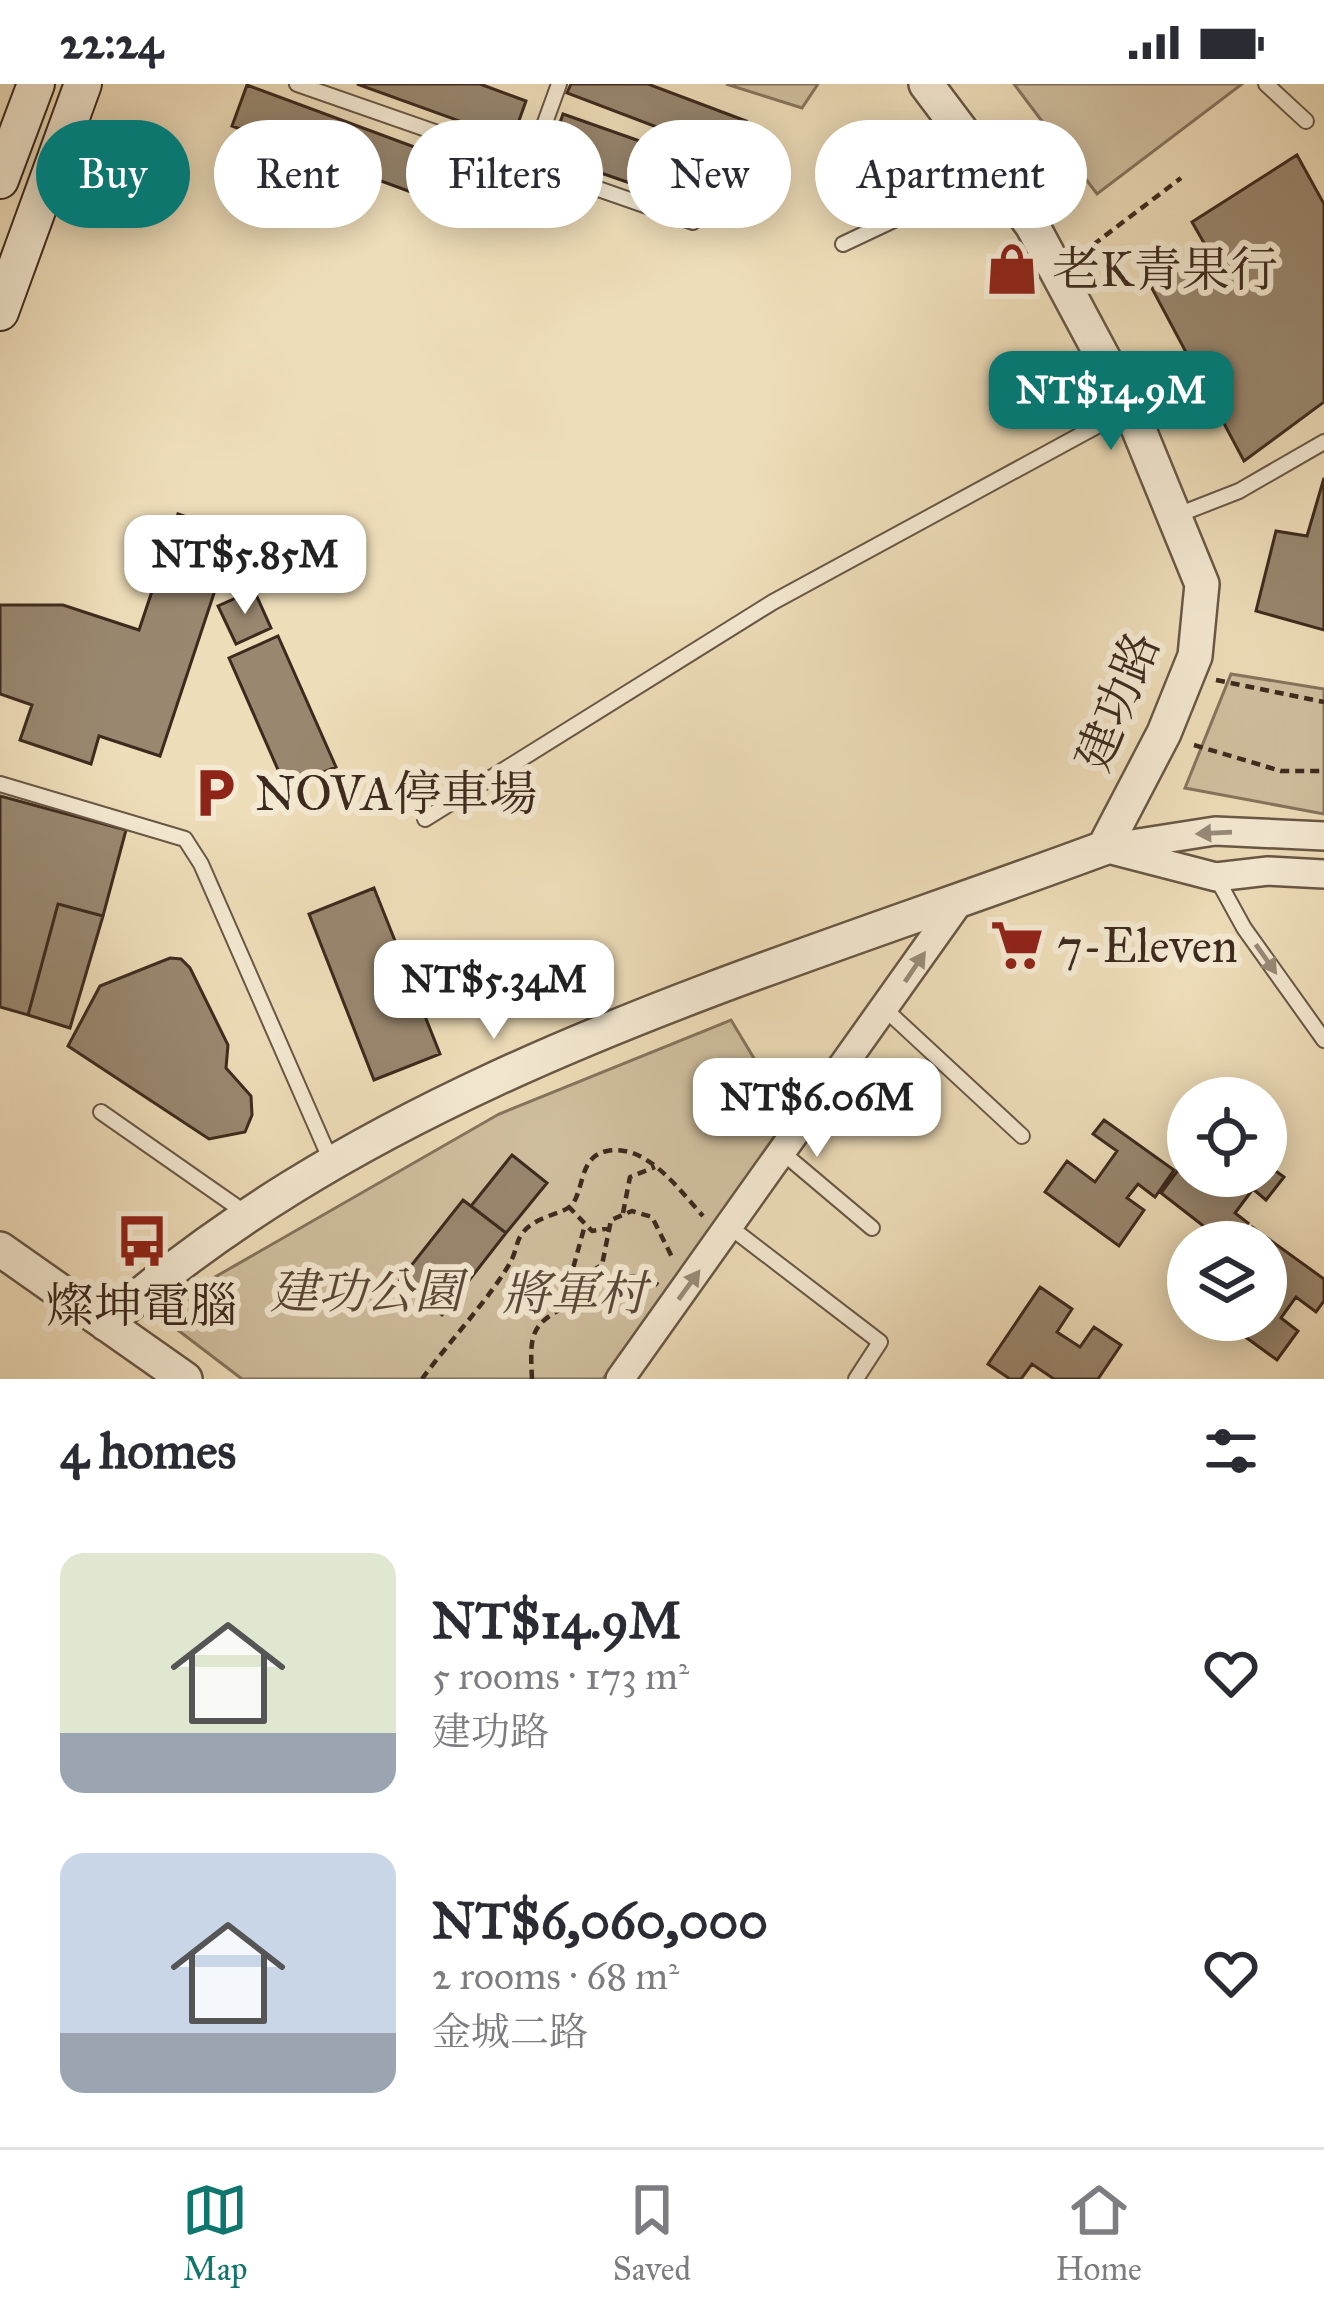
<!DOCTYPE html>
<html lang="en">
<head>
<meta charset="utf-8">
<style>
  body { margin:0; font-family:"IM FELL Great Primer","Noto Serif TC",serif; background:#f7f7f7; color:#2b2b33; height:100vh; display:flex; flex-direction:column; font-size:45px; white-space:nowrap }
  * { box-sizing:border-box; margin:0 }
  p { font-size:39px; color:#7c7c81 }
  .icon { flex:none; width:66px; height:66px; fill:none; stroke:currentColor; stroke-width:2; stroke-linecap:round; stroke-linejoin:round }
  .map { position:relative; height:1295px; overflow:hidden }
  .panel { display:flex; flex-direction:column; background:#fff; flex:1 }
  .panel>* { flex:none }
  .top-card { position:absolute; left:36px; top:36px; width:1254px; height:108px; display:flex; gap:24px }
  .fabs { position:absolute; left:1167px; top:993px; display:grid; gap:24px }
  .fabs a { display:grid; place-items:center; width:120px; height:120px; border-radius:50%; background:#fff; box-shadow:0 6px 30px #0003; font-size:60px }
  .price { position:absolute; translate:-50% -102px; padding:0 27px; border-radius:24px; background:#fff; color:#222; font-size:39px; line-height:78px; filter:drop-shadow(0 3px 6px #0008) }
  .price::after { content:''; position:absolute; left:50%; top:72px; width:36px; height:27px; margin-left:-18px; background:inherit; clip-path:polygon(0 0,100% 0,50% 100%) }
  .price.selected { background:#0f766e; color:#fff }
  ul { padding:0; list-style:none }
  li { display:flex; align-items:center; gap:36px; height:300px; padding:0 60px }
  li span { display:grid; place-items:center; flex:none; width:336px; height:240px; border-radius:24px; color:#555 }
  li>.icon { margin-inline-start:auto }
  span .icon { width:144px; height:144px; fill:#fffc; stroke-width:1 }
  li b { font-size:51px }
  h2 { display:flex; justify-content:space-between; align-items:center; height:144px; padding:0 60px; font-size:51px }
  .tag { padding:0 42px; border-radius:54px; background:#fff; box-shadow:0 6px 30px #0003; font-size:42px; line-height:108px }
  .tag.selected { background:#0f766e; color:#fff }
  .status { display:flex; justify-content:space-between; align-items:center; height:84px; padding:0 60px; background:#fff; direction:ltr }
  .status svg { height:33px; fill:currentColor }
  .menu { display:flex; justify-content:space-around; align-items:center; height:168px; border-top:3px solid #e1e1e2; background:#fff; font-size:33px; color:#7c7c81 }
  .menu a { display:grid; justify-items:center; gap:6px }
  .menu .selected { color:#0f766e }
  .map>svg:first-child { display:block }
</style>
</head>
<body>
<div class="status"><b>22:24</b><svg viewBox="0 0 49 12"><path d="M0 12V9h3v3zM5 12V6h3v6zM10 12V3h3v9zM15 12V0h3v12zM26 1h20v11H26zM47 4h2v5h-2z"/></svg></div>
<div class="map">
<svg width="1324" height="1295" viewBox="0 0 1324 1295">
  <rect width="100%" height="100%" fill="#eeddb9"/>
  <filter id="stains"><feTurbulence type="fractalNoise" baseFrequency=".00167" numOctaves="4"/><feColorMatrix values="0 0 0 0 .2 0 0 0 0 .09 0 0 0 0 .02 0 0 0 .5 -.17"/></filter>
  <radialGradient id="worn" r=".72"><stop offset=".6" stop-color="#630" stop-opacity="0"/><stop offset="1" stop-color="#630" stop-opacity=".3"/></radialGradient>
  <path fill="#d0bf9f" stroke="#86745e" stroke-width="3" d="M 726,0 L 818,0 L 802,24 Z
    M 1014,0 L 1242,0 L 1097,110 Z
    M 1231,590 L 1324,605 L 1324,730 L 1185,704 Z
    M 731,936 L 791,1036 L 603,1295 L 242,1295 L 154,1228 L 499,1030 Z"/>
  <path fill="#99876f" stroke="#3d2a1e" stroke-width="3" d="M 357,0 L 480,0 L 526,17 L 512,56 Z
    M 571,0 L 648,0 L 746,37 L 733,72 L 567,9 Z
    M 247,1 L 509,98 L 495,139 L 232,42 Z
    M 563,30 L 719,85 L 705,125 L 549,71 Z
    M 1297,71 L 1324,120 L 1324,318 L 1244,377 L 1148,197 L 1208,166 L 1192,138 Z
    M 1324,394 L 1324,546 L 1256,527 L 1276,447 L 1307,452 Z
    M 178,430 L 234,449 L 160,672 L 99,652 L 91,680 L 20,656 L 32,621 L 0,610 L 0,521 L 63,521 L 139,546 Z
    M 254,506 L 271,544 L 236,560 L 218,522 Z
    M 278,552 L 336,683 L 286,704 L 229,574 Z
    M 0,712 L 126,746 L 103,832 L 58,820 L 28,931 L 0,923 Z
    M 374,804 L 440,970 L 374,996 L 309,830 Z
    M 58,820 L 103,832 L 70,944 L 28,931 Z
    M 170,874 L 181,875 L 190,884 L 228,961 L 226,984 L 251,1012 L 252,1031 L 245,1048 L 209,1055 L 68,962 L 100,902 Z
    M 1104,1036 L 1174,1086 L 1155,1113 L 1138,1100 L 1127,1114 L 1144,1126 L 1119,1162 L 1045,1108 L 1067,1077 L 1095,1098 L 1117,1067 L 1093,1050 Z
    M 512,1071 L 547,1099 L 506,1149 L 471,1122 Z
    M 1266,1080 L 1284,1093 L 1266,1116 L 1253,1105 L 1235,1129 L 1248,1139 L 1234,1158 L 1224,1158 L 1161,1109 L 1178,1086 L 1201,1103 L 1210,1092 L 1266,1092 Z
    M 463,1116 L 506,1149 L 442,1231 L 399,1197 Z
    M 1252,1143 L 1324,1195 L 1324,1217 L 1316,1228 L 1296,1213 L 1281,1234 L 1298,1247 L 1277,1276 L 1222,1236 L 1266,1236 L 1266,1158 L 1241,1158 Z
    M 1040,1203 L 1072,1225 L 1057,1248 L 1080,1263 L 1094,1243 L 1121,1261 L 1098,1295 L 1054,1295 L 1032,1280 L 1021,1295 L 1010,1295 L 988,1280 Z"/>
  <g fill="none" stroke-linecap="round" stroke-linejoin="round">
    <g stroke="#695745" stroke-width="18">
      <path id="service" d="M 297,0 L 693,138
        M 1266,0 L 1306,37
        M 530,80 L 559,0
        M 843,160 L 896,135 L 965,52
        M 1175,432 L 1239,407 L 1324,358
        M 0,700 L 185,755 L 201,780 L 331,1077
        M 425,735 L 773,518 L 1130,324
        M 1216,793 L 1244,844 L 1324,956
        M 886,926 L 1022,1052
        M 101,1028 L 247,1130
        M 783,1069 L 872,1144
        M 730,1143 L 880,1258 L 856,1295"/>
    </g>
    <g stroke="#695745" stroke-width="32">
      <path id="minor" d="M 1119,762 L 1215,747 L 1324,752
        M 1104,764 L 1216,793 L 1268,787 L 1324,790
        M 620,1295 L 959,818"/>
    </g>
    <g stroke="#695745" stroke-width="38">
      <path id="tertiary" d="M 0,1165 L 185,1295
        M 106,1240 C 388,992 759,892 1104,764 L 1164,649 L 1195,572 L 1202,500 L 1130,324 L 1032,141 L 926,0"/>
    </g>
    <g stroke="#3d2a1e" stroke-width="40">
      <path id="secondary" d="M 0,96 L 36,0
        M 0,228 L 83,0"/>
    </g>
    <path stroke="#3d2a1e" stroke-width="4.5" stroke-dasharray="9 6" stroke-linecap="butt" d="M 1081,170 L 1181,94
      M 1216,596 L 1324,618
      M 1194,661 L 1281,687 L 1324,687
      M 568,1122 L 592,1147 L 610,1144
      M 623,1129 L 630,1093 L 655,1083
      M 597,1188 L 612,1194 L 647,1192 L 658,1201
      M 578,1196 L 572,1188 L 585,1141
      M 422,1295 C 447,1260 492,1212 511,1177 C 516,1168 516,1159 521,1151 C 536,1129 566,1132 574,1118 C 584,1100 581,1072 607,1067 C 647,1059 680,1107 703,1132
      M 532,1295 C 530,1252 529,1241 567,1222 L 576,1197 L 602,1181 L 611,1136 L 632,1127 L 652,1133 L 672,1173"/>
    <use href="#service" stroke="#f4e9d2" stroke-width="14"/>
    <use href="#minor" stroke="#f4e9d2" stroke-width="27"/>
    <use href="#tertiary" stroke="#f4e9d2" stroke-width="33"/>
    <use href="#secondary" stroke="#f4e9d2" stroke-width="36"/>
  </g>
  <defs><path id="oneway-solid" d="M-6-.8H1V-3.2L6.5 0L1 3.2V.8H-6Z" transform="scale(3)"/></defs>
  <g fill="#988a78">
    <use href="#oneway-solid" transform="translate(1214 749) rotate(177)"/>
    <use href="#oneway-solid" transform="translate(1266 875) rotate(55)"/>
    <use href="#oneway-solid" transform="translate(915 883) rotate(-56)"/>
    <use href="#oneway-solid" transform="translate(689 1201) rotate(-54)"/>
  </g>
  <defs>
    <g id="shop-bare" transform="scale(4.14)"><path d="M-5-2.5h2.3a2.7 3.5 0 0 1 5.4 0H5L5.5 6h-11ZM-1.5-2.5h3a1.5 2.3 0 0 0-3 0Z" fill="#8f2418" stroke="#f4e9d2" stroke-width="2.5" paint-order="stroke"/></g>
    <g id="parking-bare" transform="scale(4.14)"><path d="M-3.5-5.5H1a3.5 3.5 0 0 1 0 7H-1V5.5H-3.5ZM-1-3.4V-.6H.8a1.4 1.4 0 0 0 0-2.8Z" fill="#8f2418" stroke="#f4e9d2" stroke-width="2.5" paint-order="stroke"/></g>
    <g id="supermarket-bare" transform="scale(4.14)"><path d="M-6-5.5h2.5l.6 2H6L4.5 2H-2.5L-4.4-4H-6ZM-1.5 3.2a1.3 1.3 0 1 0 .1 0ZM3 3.2a1.3 1.3 0 1 0 .1 0Z" fill="#8f2418" stroke="#f4e9d2" stroke-width="2.5" paint-order="stroke"/></g>
    <g id="bus-bare" transform="scale(4.14)"><path d="M-5-6H5V4H4V6H2V4H-2V6H-4V4H-5ZM-3.5-4V0h7V-4ZM-3.5 1.2v1.5H-2V1.2ZM2 1.2v1.5H3.5V1.2Z" fill="#8f2418" stroke="#f4e9d2" stroke-width="2.5" paint-order="stroke"/></g>
  </defs>
  <g fill-rule="evenodd">
    <use href="#shop-bare" x="1012" y="185"/>
    <use href="#parking-bare" x="215" y="709"/>
    <use href="#supermarket-bare" x="1017" y="861"/>
    <use href="#bus-bare" x="142" y="1157"/>
  </g>
  <g text-anchor="middle" stroke-width="12" stroke-linejoin="round" paint-order="stroke">
    <g font-size="48" fill="#3d2a1e" stroke="#f4e9d2" text-anchor="start">
      <text x="1052" y="202">老K青果行</text>
      <text x="255" y="726">NOVA停車場</text>
      <text x="1057" y="878">7-Eleven</text>
      <text x="142" y="1238" text-anchor="middle">燦坤電腦</text>
    </g>
    <g font-size="48" fill="#3d2a1e" stroke="#f4e9d2">
      <text transform="translate(1117 617) rotate(-68)" y="17">建功路</text>
    </g>
    <g font-size="48" font-style="italic" fill="#5a4838" stroke="#f4e9d2">
      <text x="366" y="1224">建功公園</text>
      <text x="574" y="1226">將軍村</text>
    </g>
  </g>
  <rect width="100%" height="100%" filter="url(#stains)"/>
  <rect width="100%" height="100%" fill="url(#worn)"/>
</svg>
<div class="fabs">
<a><svg class="icon" aria-label="locate" viewBox="0 0 24 24"><circle cx="12" cy="12" r="6"/><path d="M12 2v4M12 18v4M2 12h4M18 12h4"/></svg></a>
<a><svg class="icon" aria-label="layers" viewBox="0 0 24 24"><path d="M12 4l9 5-9 5-9-5zM3 14l9 5 9-5"/></svg></a>
</div>
<b class="price selected" style="left:1111px;top:369px">NT$14.9M</b>
<b class="price" style="left:245px;top:533px">NT$5.85M</b>
<b class="price" style="left:494px;top:958px">NT$5.34M</b>
<b class="price" style="left:817px;top:1076px">NT$6.06M</b>
<div class="top-card">
<a class="tag selected">Buy</a>
<a class="tag">Rent</a>
<a class="tag">Filters</a>
<a class="tag">New</a>
<a class="tag">Apartment</a>
</div>
</div>
<section class="panel">
<h2>4 homes<svg class="icon" aria-label="filters" viewBox="0 0 24 24"><path d="M4 7h16M4 17h16"/><circle cx="9" cy="7" r="2"/><circle cx="15" cy="17" r="2"/></svg></h2>
<ul>
<li><span style="background:linear-gradient(#dfe7d0 75%,#9aa5b1 0)"><svg class="icon" aria-label="home" viewBox="0 0 24 24"><path d="M3 11l9-7 9 7M6 9v11h12V9"/></svg></span><div><b>NT$14.9M</b><p>5 rooms · 173 m²</p><p>建功路</p></div><svg class="icon" aria-label="heart" viewBox="0 0 24 24"><path d="M12 20l-8-8c-3-5 5-10 8-4 3-6 11-1 8 4z"/></svg></li>
<li><span style="background:linear-gradient(#c9d6e8 75%,#9aa5b1 0)"><svg class="icon" aria-label="home" viewBox="0 0 24 24"><path d="M3 11l9-7 9 7M6 9v11h12V9"/></svg></span><div><b>NT$6,060,000</b><p>2 rooms · 68 m²</p><p>金城二路</p></div><svg class="icon" aria-label="heart" viewBox="0 0 24 24"><path d="M12 20l-8-8c-3-5 5-10 8-4 3-6 11-1 8 4z"/></svg></li>
</ul>
</section>
<nav class="menu">
<a class="selected"><svg class="icon" aria-label="map" viewBox="0 0 24 24"><path d="M3 6l6-2 6 2 6-2v14l-6 2-6-2-6 2zM9 4v14M15 6v14"/></svg>Map</a>
<a><svg class="icon" aria-label="saved" viewBox="0 0 24 24"><path d="M7 4h10v16l-5-4-5 4z"/></svg>Saved</a>
<a><svg class="icon" aria-label="home" viewBox="0 0 24 24"><path d="M3 11l9-7 9 7M6 9v11h12V9"/></svg>Home</a>
</nav>
</body>
</html>
